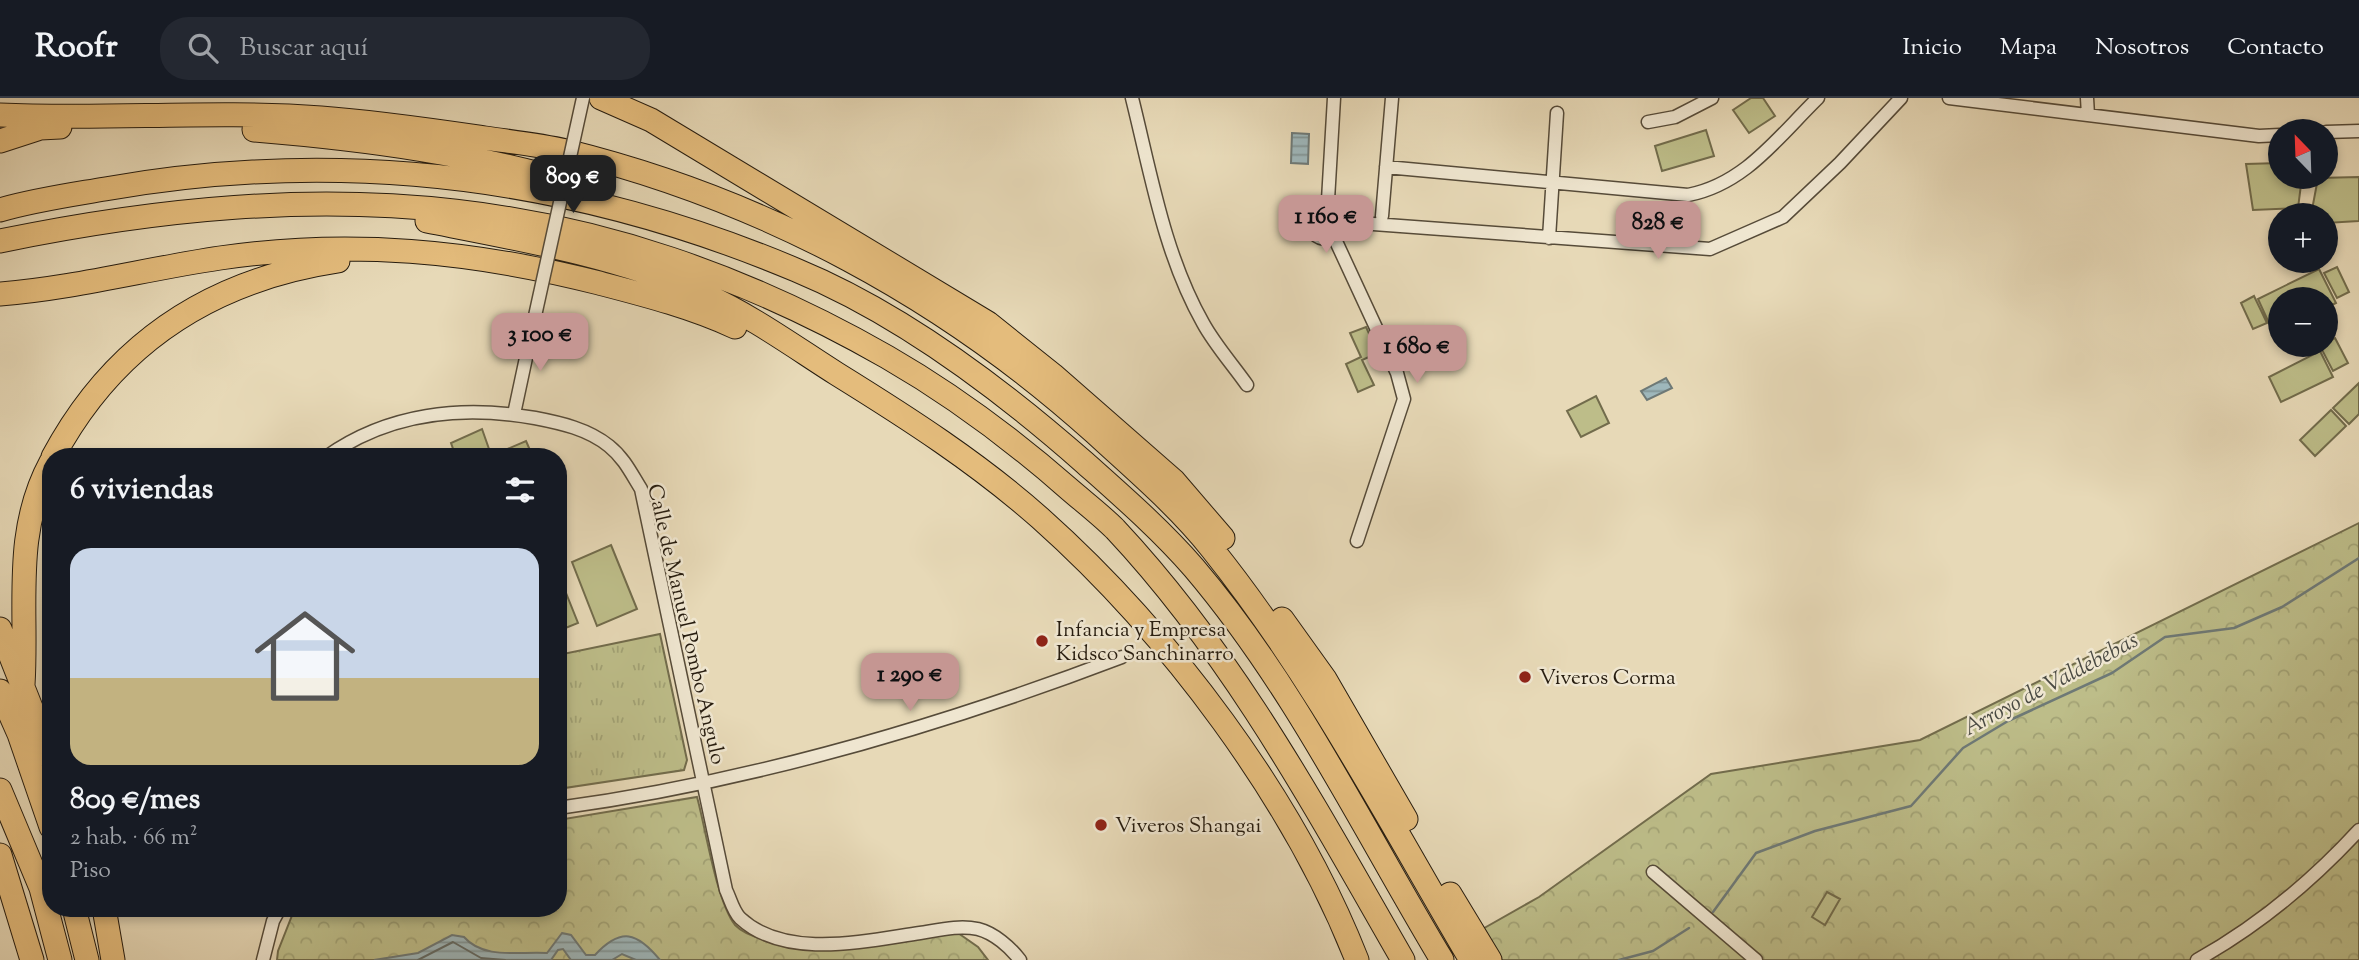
<!DOCTYPE html>
<html lang="es">
<head>
<meta charset="utf-8">
<style>
  body { margin:0; font-family:"Sorts Mill Goudy",serif; background:#242831; color:#f1f3f6; height:100vh; display:flex; flex-direction:column; font-size:26px; white-space:nowrap }
  * { box-sizing:border-box; margin:0 }
  p { font-size:23px; color:#9ea1a6 }
  .icon { flex:none; width:38px; height:38px; fill:none; stroke:currentColor; stroke-width:2; stroke-linecap:round; stroke-linejoin:round }
  .map { position:relative; flex:1; overflow:hidden }
  .panel { position:absolute; left:42px; top:350px; width:525px; height:469px; display:flex; flex-direction:column; background:#171b24; border-radius:28px; box-shadow:0 4px 10px #0003 }
  .panel>* { flex:none }
  .needle { width:46px; rotate:337deg }
  .tools { position:absolute; left:2268px; top:21px; display:grid; gap:14px }
  .tools a { display:grid; place-items:center; width:70px; height:70px; border-radius:50%; background:#171b24; box-shadow:0 4px 10px #0003; font-size:35px }
  .price { position:absolute; translate:-50% -60px; padding:0 16px; border-radius:14px; background:#c59692; color:#111; font-size:23px; line-height:46px; filter:drop-shadow(0 2px 4px #0008) }
  .price::after { content:''; position:absolute; left:50%; top:42px; width:21px; height:16px; margin-left:-10px; background:inherit; clip-path:polygon(0 0,100% 0,50% 100%) }
  .price.selected { background:#222; color:#fff }
  ul { padding:0; list-style:none }
  li { display:grid; align-content:center; gap:14px; height:371px; padding:0 28px }
  li span { display:grid; place-items:center; height:217px; border-radius:21px; color:#555 }
  li>.icon { margin-inline-start:auto }
  span .icon { width:126px; height:126px; fill:#fffc; stroke-width:1 }
  li b { font-size:30px }
  h2 { display:flex; justify-content:space-between; align-items:center; height:84px; padding:0 28px; font-size:30px }
  header { display:flex; align-items:center; gap:42px; box-sizing:border-box; height:98px; padding:0 35px; background:#171b24; border-bottom:2px solid #363941 }
  header strong { font-size:33px }
  nav { display:flex; gap:38px; margin-inline-start:auto; font-size:24px }
  .search { width:490px; height:63px; background:#242831; display:flex; align-items:center; gap:18px; box-sizing:border-box; padding:0 24px; border-radius:28px; color:#9ea1a6; font-size:26px }
  .map>svg:first-child { display:block }
</style>
</head>
<body>
<header>
<strong>Roofr</strong>
<div class="search"><svg class="icon" aria-label="search" viewBox="0 0 24 24"><circle cx="10" cy="10" r="6"/><path d="M15 15l6 6"/></svg>Buscar aquí</div>
<nav><a>Inicio</a><a>Mapa</a><a>Nosotros</a><a>Contacto</a></nav>
</header>
<div class="map">
<svg width="2359" height="862" viewBox="0 0 2359 862">
  <defs>
    <pattern id="grass-tufts" width="24" height="20" patternUnits="userSpaceOnUse" patternTransform="scale(1.75)"><rect width="24" height="20" fill="#bdbd89"/><path d="M3 7l-1-3M5 7V3M7 7l1-3M15 17l-1-3M17 17v-4M19 17l1-3" fill="none" stroke="#a2a275"/></pattern>
    <pattern id="forest-crowns" width="20" height="18" patternUnits="userSpaceOnUse" patternTransform="scale(1.75)"><rect width="20" height="18" fill="#bdbd89"/><path d="M2 6a3 3 0 1 1 6 0M12 15a3 3 0 1 1 6 0" fill="none" stroke="#a2a275"/></pattern>
    <pattern id="water-rules" width="6" height="5" patternUnits="userSpaceOnUse" patternTransform="scale(1.75)"><rect width="6" height="5" fill="#9eb7bb"/><path d="M0 2.5h6" fill="none" stroke="#819496"/></pattern>
  </defs>
  <rect width="100%" height="100%" fill="#e7d9b7"/>
  <filter id="stains"><feTurbulence type="fractalNoise" baseFrequency=".00286" numOctaves="4"/><feColorMatrix values="0 0 0 0 .2 0 0 0 0 .09 0 0 0 0 .02 0 0 0 .5 -.17"/></filter>
  <radialGradient id="worn" r=".72"><stop offset=".6" stop-color="#630" stop-opacity="0"/><stop offset="1" stop-color="#630" stop-opacity=".3"/></radialGradient>
  <path fill="url(#grass-tufts)" stroke="#726c4c" stroke-width="2" d="M 660,536 L 687,662 L 684,672 L 558,691 L 558,557 Z"/>
  <path fill="url(#forest-crowns)" stroke="#726c4c" stroke-width="2" d="M 2359,425 L 2359,862 L 1496,862 L 1479,833 L 1539,799 L 1711,676 L 1920,642 Z
    M 697,699 C 706,731 716,802 735,827 C 769,862 909,842 958,835 L 978,849 L 988,862 L 277,862 L 278,853 L 295,810 L 558,810 L 558,722 Z"/>
  <path fill="#bdbd89" stroke="#726c4c" stroke-width="2" d="M 1751,0 L 1763,0 L 1775,18 L 1749,35 L 1733,12 Z
    M 1706,32 L 1714,58 L 1662,73 L 1655,48 Z
    M 2280,65 L 2280,79 L 2302,79 L 2298,110 L 2253,112 L 2246,66 Z
    M 2359,79 L 2359,123 L 2326,125 L 2326,117 L 2311,117 L 2318,80 Z
    M 2337,169 L 2349,194 L 2337,200 L 2324,175 Z
    M 2319,171 L 2336,205 L 2326,210 L 2326,201 L 2280,201 L 2280,233 L 2274,236 L 2258,201 Z
    M 2254,198 L 2267,225 L 2253,231 L 2241,205 Z
    M 1366,229 L 1378,255 L 1362,262 L 1374,287 L 1358,294 L 1346,266 L 1361,259 L 1350,235 Z
    M 2335,240 L 2348,265 L 2333,273 L 2320,248 Z
    M 2320,253 L 2333,279 L 2281,304 L 2269,279 Z
    M 2359,285 L 2359,316 L 2349,326 L 2333,310 Z
    M 1596,298 L 1609,325 L 1581,339 L 1567,313 Z
    M 2331,312 L 2346,328 L 2315,358 L 2300,342 Z
    M 482,331 L 489,351 L 471,359 L 456,359 L 451,345 Z
    M 526,343 L 533,359 L 489,359 Z
    M 611,447 L 637,511 L 597,528 L 572,464 Z
    M 558,475 L 578,525 L 558,533 Z
    M 1827,794 L 1840,801 L 1825,827 L 1812,819 Z"/>
  <path fill="url(#water-rules)" stroke="#6e7976" stroke-width="2" d="M 1292,35 L 1309,36 L 1308,66 L 1291,65 Z
    M 1666,280 L 1672,290 L 1647,302 L 1641,293 Z
    M 562,835 L 571,837 L 586,857 L 595,857 C 621,829 637,834 660,862 L 636,862 L 622,856 L 612,862 L 571,862 L 563,851 L 558,852 L 551,862 L 374,862 L 418,855 L 452,837 L 464,839 C 484,862 520,853 547,855 Z"/>
  <g fill="none" stroke-linecap="round" stroke-linejoin="round">
    <path stroke="#626a65" stroke-width="2" d="M 418,862 L 453,844 L 481,860 L 505,862"/>
    <path stroke="#6e7976" stroke-width="2.5" d="M 1713,814 L 1756,755 L 1815,733 L 1911,708 L 1963,650 L 2008,623 L 2112,575 L 2165,539 L 2234,530 L 2282,509 L 2359,460
      M 1619,862 L 1653,853 L 1689,830"/>
    <g stroke="#564b39" stroke-width="15">
      <path id="minor" d="M 1132,0 C 1151,76 1164,156 1203,225 C 1215,247 1233,267 1247,287
        M 1949,0 L 2259,38 L 2280,37
        M 2087,0 L 2088,17
        M 1648,24 L 1675,19 L 1712,0
        M 2326,34 L 2359,33
        M 1386,69 L 1688,97 C 1745,86 1778,39 1818,0
        M 1328,102 L 1334,0
        M1308 122a19 19 0 1 1 38 0a19 19 0 1 1-38 0Z
        M 1382,118 L 1392,0
        M 1346,124 L 1710,151 L 1783,119 L 1840,65 L 1901,0
        M 1334,139 L 1397,275 L 1404,301 L 1357,443
        M 1549,140 L 1557,15
        M 514,316 L 533,227
        M 326,359 C 388,315 462,307 535,320 C 561,325 588,331 609,348 C 624,360 631,375 641,391 L 726,792 C 730,800 733,813 740,820 C 785,862 865,843 920,835 C 939,832 959,827 978,831 C 994,835 1010,849 1020,862
        M 558,710 C 751,684 941,628 1122,559
        M 1653,774 L 1756,862
        M 263,862 L 273,823 L 280,810
        M 2197,862 C 2258,828 2312,783 2359,732"/>
    </g>
    <g stroke="#261c0f" stroke-width="25">
      <path id="motorway" d="M 601,0 L 651,22 L 988,225 L 1053,277 L 1174,383 L 1223,440
        M 0,17 C 107,22 214,12 321,20 C 376,24 430,32 485,40 C 512,44 540,47 566,53 C 764,102 944,199 1095,335 C 1135,372 1178,408 1212,451 C 1313,577 1389,723 1471,862
        M 254,32 C 364,41 477,56 582,88
        M 0,43 L 40,30 L 60,29
        M 0,112 C 34,102 70,97 105,91 C 344,49 573,78 796,172 C 900,215 1001,291 1085,365 C 1122,398 1161,432 1194,470 C 1295,589 1362,729 1442,862
        M 427,123 C 519,141 618,158 703,196 C 752,218 793,248 837,276 C 908,320 978,365 1040,420 C 1170,536 1293,700 1357,862
        M 0,143 C 325,76 595,92 887,259 C 953,297 1012,341 1069,391 C 1084,404 1101,417 1115,431 C 1235,559 1316,711 1403,862
        M 0,196 C 75,190 146,171 220,160 C 349,141 473,153 599,185 C 645,197 692,209 735,229
        M 53,359 C 114,245 212,182 338,163
        M 1282,521 L 1325,581 L 1406,721
        M 0,531 L 51,660
        M 23,587 C 28,510 12,436 51,364
        M 0,593 L 19,636 L 51,729
        M 0,692 L 41,790 L 60,862
        M 0,757 L 32,862
        M 1450,796 L 1490,862
        M 74,810 L 87,862
        M 104,810 L 113,862"/>
    </g>
    <use href="#minor" stroke="#efe6d0" stroke-width="12"/>
    <use href="#motorway" stroke="#e4bc7c" stroke-width="23"/>
    <g stroke="#564b39" stroke-width="15" stroke-linecap="butt">
      <path id="minor-bridge" d="M 533,227 L 583,0"/>
    </g>
    <use href="#minor-bridge" stroke="#efe6d0" stroke-width="12"/>
  </g>
  <g fill="#8f2418" stroke="#efe6d0" stroke-width="2.5">
    <circle cx="1042" cy="543" r="7"/>
    <circle cx="1525" cy="579" r="7"/>
    <circle cx="1101" cy="727" r="7"/>
  </g>
  <g text-anchor="middle" stroke-width="5" stroke-linejoin="round" paint-order="stroke">
    <g font-size="21" fill="#261c0f" stroke="#efe6d0">
      <text transform="translate(687 526) rotate(77)" y="7">Calle de Manuel Pombo Angulo</text>
    </g>
    <g font-size="21" fill="#261c0f" stroke="#efe6d0" text-anchor="start">
      <text x="1056" y="538">Infancia y Empresa<tspan x="1056" dy="24">Kidsco Sanchinarro</tspan></text>
      <text x="1539" y="586">Viveros Corma</text>
      <text x="1115" y="734">Viveros Shangai</text>
    </g>
    <g font-size="23" font-style="italic" fill="#4a4a43" stroke="#efe6d0">
      <text transform="translate(2050 585) rotate(-28)" y="8">Arroyo de Valdebebas</text>
    </g>
  </g>
  <rect width="100%" height="100%" filter="url(#stains)"/>
  <rect width="100%" height="100%" fill="url(#worn)"/>
</svg>
<div class="tools">
<a><svg class="needle" viewBox="-14 -14 28 28"><path d="M0-13l5 13h-10z" fill="#e53935"/><path d="M0 13l5-13h-10z" fill="#9ea1a6"/></svg></a>
<a>+</a>
<a>−</a>
</div>
<b class="price selected" style="left:573px;top:117px">809 €</b>
<b class="price" style="left:1326px;top:157px">1 160 €</b>
<b class="price" style="left:1658px;top:163px">828 €</b>
<b class="price" style="left:540px;top:275px">3 100 €</b>
<b class="price" style="left:1417px;top:287px">1 680 €</b>
<b class="price" style="left:910px;top:615px">1 290 €</b>
<section class="panel">
<h2>6 viviendas<svg class="icon" aria-label="filters" viewBox="0 0 24 24"><path d="M4 7h16M4 17h16"/><circle cx="9" cy="7" r="2"/><circle cx="15" cy="17" r="2"/></svg></h2>
<ul>
<li><span style="background:linear-gradient(#c9d6e8 60%,#c2b280 0)"><svg class="icon" aria-label="home" viewBox="0 0 24 24"><path d="M3 11l9-7 9 7M6 9v11h12V9"/></svg></span><div><b>809 €/mes</b><p>2 hab. · 66 m²</p><p>Piso</p></div></li>
</ul>
</section>
</div>
</body>
</html>
